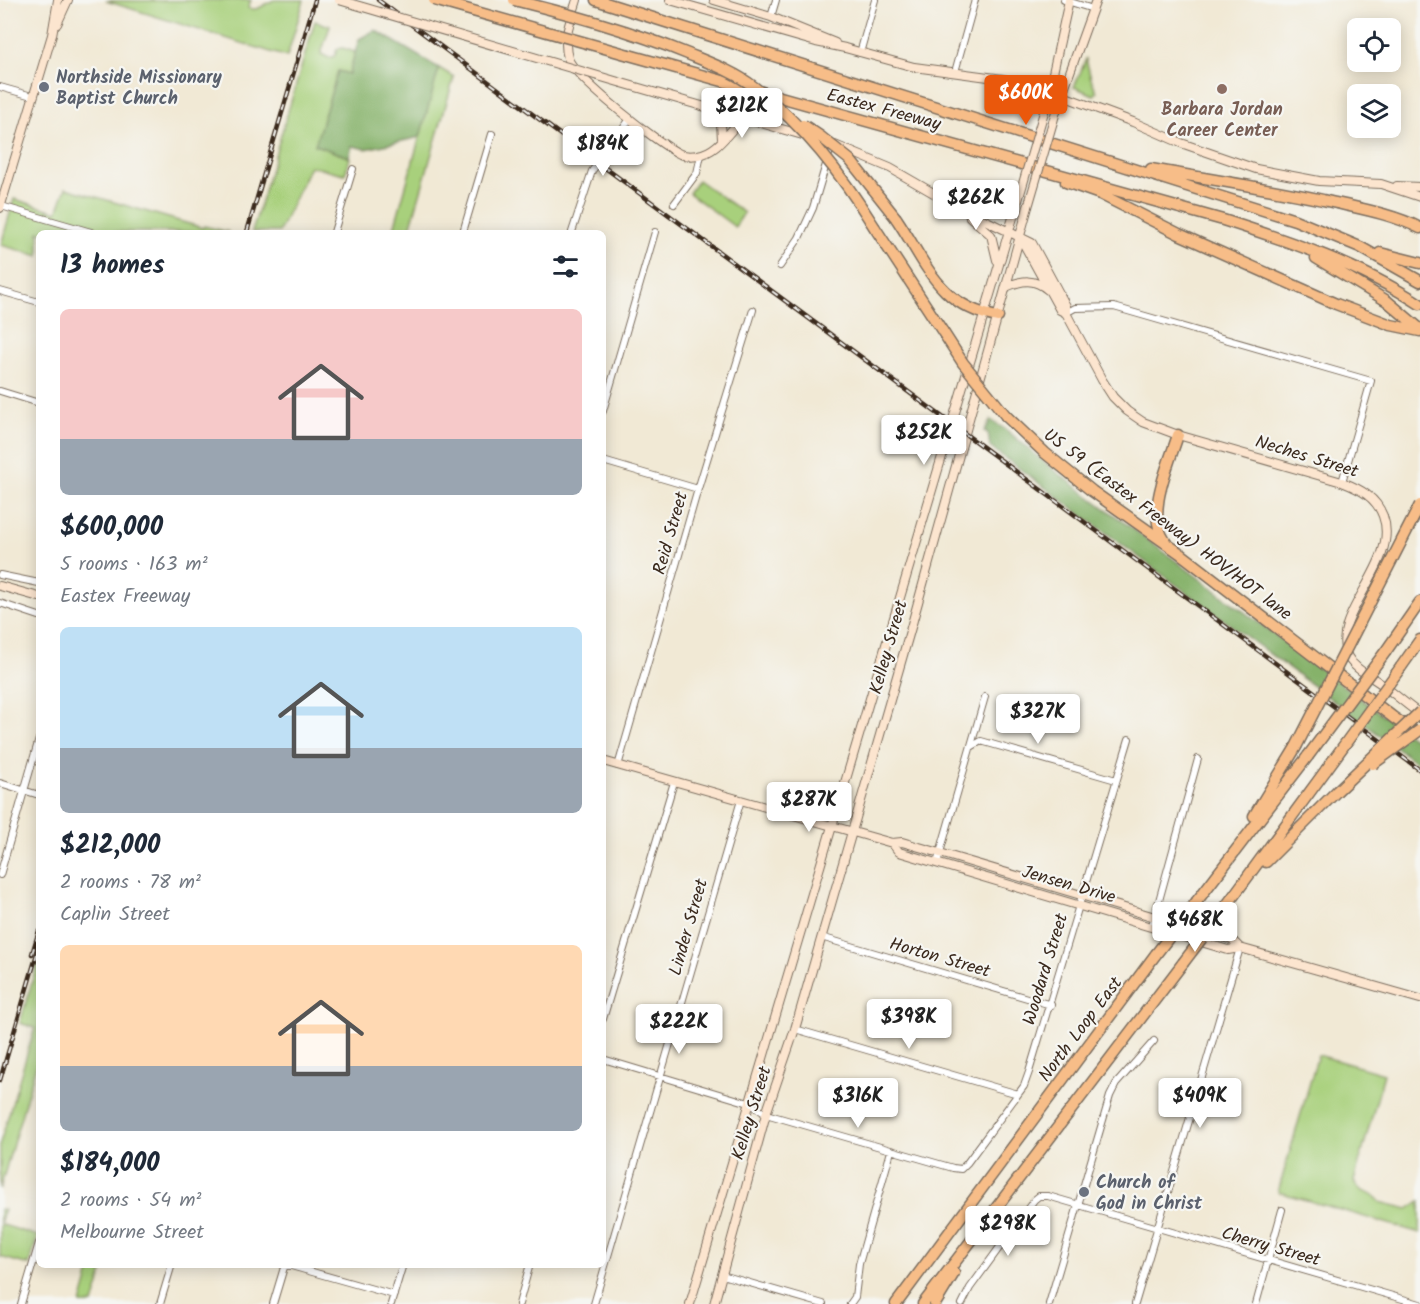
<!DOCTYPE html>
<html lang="en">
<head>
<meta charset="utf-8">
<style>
  body { margin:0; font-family:Kalam,sans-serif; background:#f6f6f7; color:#1f2937; height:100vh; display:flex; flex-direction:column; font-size:22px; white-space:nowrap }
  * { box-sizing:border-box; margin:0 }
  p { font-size:20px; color:#747a83 }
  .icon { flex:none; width:33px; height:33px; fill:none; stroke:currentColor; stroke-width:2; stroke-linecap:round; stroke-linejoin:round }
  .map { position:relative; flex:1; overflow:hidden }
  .details { position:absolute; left:36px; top:230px; width:570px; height:1038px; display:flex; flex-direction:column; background:#fff; border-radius:9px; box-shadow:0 3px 15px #0003 }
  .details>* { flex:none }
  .fabs { position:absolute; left:1347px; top:18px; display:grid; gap:12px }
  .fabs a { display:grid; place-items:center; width:54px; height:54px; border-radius:9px; background:#fff; box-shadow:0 3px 15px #0003; font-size:30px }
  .price { position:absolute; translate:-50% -51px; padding:0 14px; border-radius:6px; background:#fff; color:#222; font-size:20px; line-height:39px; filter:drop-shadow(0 2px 3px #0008) }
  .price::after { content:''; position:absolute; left:50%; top:36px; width:18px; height:14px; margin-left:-9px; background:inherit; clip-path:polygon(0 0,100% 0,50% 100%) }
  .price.current { background:#ea580c; color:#fff }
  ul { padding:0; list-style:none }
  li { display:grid; align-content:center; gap:12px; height:318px; padding:0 24px }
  li span { display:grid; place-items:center; height:186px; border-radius:9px; color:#555 }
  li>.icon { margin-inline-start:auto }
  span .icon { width:108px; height:108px; fill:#fffc; stroke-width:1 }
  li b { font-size:26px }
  h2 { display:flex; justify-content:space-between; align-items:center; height:72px; padding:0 24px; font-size:26px }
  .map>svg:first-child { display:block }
</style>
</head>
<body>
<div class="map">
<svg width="1420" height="1304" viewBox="0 0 1420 1304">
  <rect width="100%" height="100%" fill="#f6f6f2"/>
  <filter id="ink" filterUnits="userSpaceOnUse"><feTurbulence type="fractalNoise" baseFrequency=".0167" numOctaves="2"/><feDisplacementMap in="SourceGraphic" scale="12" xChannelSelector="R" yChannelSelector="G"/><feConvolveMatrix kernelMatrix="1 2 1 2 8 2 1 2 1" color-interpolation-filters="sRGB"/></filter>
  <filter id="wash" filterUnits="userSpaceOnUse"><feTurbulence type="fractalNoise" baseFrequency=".008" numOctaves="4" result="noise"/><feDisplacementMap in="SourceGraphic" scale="24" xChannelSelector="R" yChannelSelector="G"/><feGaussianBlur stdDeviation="1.35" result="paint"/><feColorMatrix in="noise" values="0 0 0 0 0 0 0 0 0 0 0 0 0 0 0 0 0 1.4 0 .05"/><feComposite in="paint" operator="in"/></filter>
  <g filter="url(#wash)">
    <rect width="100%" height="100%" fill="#f1e9d5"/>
    <path fill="#a8d07b" stroke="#727d4c" stroke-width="1.5" d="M 251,0 L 248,8 C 261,12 265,2 275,0 C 284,0 295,0 304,0 L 287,57 L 106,1 Z
      M 315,21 L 330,26 L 321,54 L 329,58 L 335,56 L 337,49 L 343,48 L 355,52 L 349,74 L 338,71 L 315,145 L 350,158 L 345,174 L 310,166 L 279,232 L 252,232 Z
      M 1086,59 L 1091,79 L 1097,92 L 1094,95 L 1074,87 Z
      M 439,68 L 454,77 L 409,232 L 393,232 Z
      M 698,180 L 744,213 L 735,227 L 689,193 Z
      M 66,188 L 203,228 L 204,226 L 229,232 L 39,232 L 39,256 L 1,245 L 14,199 L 57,212 Z
      M 39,958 L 39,1055 L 0,1189 L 0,1143 L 35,1028 L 20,1023 Z
      M 1318,1055 L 1384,1074 L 1354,1181 C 1359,1195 1374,1191 1380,1202 L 1408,1209 L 1420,1201 L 1420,1233 L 1278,1192 Z
      M 0,1209 L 4,1210 L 0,1224 L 38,1236 L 29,1265 L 0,1257 Z
      M 92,1265 L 105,1265 L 93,1304 L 81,1304 Z"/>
    <path fill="#86b26b" stroke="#606e44" stroke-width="1.5" d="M 375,30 L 439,68 L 420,137 L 366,149 L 352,146 L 349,157 L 315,145 L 338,71 L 349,74 L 359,39 Z
      M 991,420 L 1009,432 L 1050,467 L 1420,743 L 1420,765 L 990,447 L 988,433 L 984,431 Z"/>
  </g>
  <g filter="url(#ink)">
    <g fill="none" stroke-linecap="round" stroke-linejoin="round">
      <g stroke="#7b6d5e" stroke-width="8">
        <path id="street" d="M 1064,0 L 1093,9
          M 771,17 L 776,0
          M 860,53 L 875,0
          M 955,72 L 975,0
          M 0,87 L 32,96
          M 674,204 L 697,173 L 701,155
          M 1,206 L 91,232
          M 334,232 L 353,169
          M 463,232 L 492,134
          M 572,232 L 592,171 L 630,119
          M 780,266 L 799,238 L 813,208 L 832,144
          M 0,291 L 39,302
          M 1066,313 L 1075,308 L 1114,307 L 1371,381 L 1342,482
          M 0,391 L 39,403
          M 603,411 L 655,232
          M 603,461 L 698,489
          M 0,575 L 39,583
          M 0,603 L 39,616
          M 971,747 L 981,741 L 1116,780
          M 618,766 L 698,489 L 753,310
          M 0,783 L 39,795
          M 937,863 L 985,697
          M 0,875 L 39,739
          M 1152,926 L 1198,759
          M 821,937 L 1051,1005
          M 603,1019 L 674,782
          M 795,1029 L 1018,1094
          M 603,1059 L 749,1103 L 766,1114 L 953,1168 L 961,1169 L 967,1163 L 1024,1086 L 1029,1072 L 1129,739
          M 284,1264 L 394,1295
          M 722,1275 L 823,1304
          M 21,1304 L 39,1243
          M 160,1304 L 172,1264
          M 273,1304 L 285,1264
          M 391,1304 L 403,1264
          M 519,1304 L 530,1264
          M 594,1304 L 741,800
          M 850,1304 L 855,1297 L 859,1264 L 891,1151
          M 962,1304 L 970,1288 L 1034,1200 L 1039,1196 L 1048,1196 L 1420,1304
          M 1049,1304 L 1110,1096 L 1116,1084 L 1154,1041
          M 1135,1304 L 1240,948
          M 1256,1304 L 1282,1210"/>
      </g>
      <g stroke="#7b6d5e" stroke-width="10">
        <path id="secondary" d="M 577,0 C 571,20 562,38 568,58 C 573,77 660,145 680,154 C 685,156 692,156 698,155 C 718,152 729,131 743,118
          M 670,0 L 816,42 L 845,48 L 914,67 L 1003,79 L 1044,89 L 1133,122 L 1181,143 L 1256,169 L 1319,181 L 1381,184 L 1420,197
          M 714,0 L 771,17 L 835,43
          M 57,24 L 68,0
          M 622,83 L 806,136
          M 1046,105 L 1069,0
          M 709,108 L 721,124 L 722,139
          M 1057,108 L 1096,0
          M 835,145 L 890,168 L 956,206 L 1032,243 L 1066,306 L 1066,313 L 1102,380 L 1113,397 L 1127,411 L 1143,422 L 1178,435 L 1342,482 C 1360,489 1376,497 1383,516 C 1401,564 1327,616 1348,657 C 1355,670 1373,677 1384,686 C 1396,695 1407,705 1420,714
          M 1397,186 L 1420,187
          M 0,208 L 52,35 L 58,0
          M 970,217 L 991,235 L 997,260
          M 1021,239 L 1060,310 L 1066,313
          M 1006,287 C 1022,280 1034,278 1048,290
          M 0,586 L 39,597
          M 603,761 L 892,843 L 902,842 L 940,853 L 1232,940 L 1240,948
          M 892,843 L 899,852 L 1228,950 L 1240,948 L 1420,999
          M 690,1304 L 1017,204
          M 714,1304 L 766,1114 L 795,1029 L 910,631 L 1028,207"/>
      </g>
      <g stroke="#7b6d5e" stroke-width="13">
        <path id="highway" d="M 596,0 L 1295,220 L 1360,247 L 1420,281
          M 629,55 L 1223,220 C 1292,242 1360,265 1420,304
          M 1151,169 C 1209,179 1266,188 1323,200 C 1356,208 1390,213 1420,228
          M 1066,182 L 1100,194 L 1179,234 L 1336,304 L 1391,325 L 1420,331
          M 896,218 C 927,264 938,306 998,317
          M 875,228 L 943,332
          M 1380,253 L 1420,263
          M 1316,258 L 1387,301 L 1420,329
          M 1006,416 L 1045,453 L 1092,491 L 1181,554 L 1394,718 L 1412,730
          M 1165,541 C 1145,514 1169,464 1178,435
          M 1386,651 L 1420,602
          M 1401,667 L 1420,640
          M 1254,816 L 1296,747
          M 1266,862 L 1337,791
          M 1197,901 L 1308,756
          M 1224,909 L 1326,770
          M 896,1304 L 1156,954
          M 923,1304 L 1183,963
          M 935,1304 L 954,1273"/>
      </g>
      <use href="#street" stroke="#fff" stroke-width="6"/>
      <use href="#secondary" stroke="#fce5cf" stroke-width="8"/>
      <use href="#highway" stroke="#f7bd88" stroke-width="10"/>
      <g stroke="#3b2a1e" stroke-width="4.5">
        <path id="rail" d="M 378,0 L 1420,770
          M 247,232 L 315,0
          M 32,954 L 39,931
          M 0,1080 L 39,947"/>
      </g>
      <use href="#rail" stroke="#f6f6f2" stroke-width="2" stroke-dasharray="7" stroke-linecap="butt"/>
      <g stroke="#7b6d5e" stroke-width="10" stroke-linecap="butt">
        <path id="secondary-bridge" d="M 339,0 L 622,83
          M 1017,204 L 1046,105
          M 1028,207 L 1057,108"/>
      </g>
      <g stroke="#7b6d5e" stroke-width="13" stroke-linecap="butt">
        <path id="highway-bridge" d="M 434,0 L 629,55
          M 514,0 C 573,15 632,31 688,54 C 710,63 735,72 754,87 C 804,125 842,175 875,228
          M 803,125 L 821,137 L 850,160 L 896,218
          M 943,332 L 963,363 L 1006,416
          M 1296,747 L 1420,505
          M 1308,756 L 1386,651
          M 1373,764 L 1420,730
          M 1326,770 L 1401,667
          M 1337,791 L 1420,712
          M 1156,954 L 1197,901
          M 1183,963 L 1224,909"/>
      </g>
      <use href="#secondary-bridge" stroke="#fce5cf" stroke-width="8"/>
      <use href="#highway-bridge" stroke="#f7bd88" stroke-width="10"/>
    </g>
  </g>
  <g fill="#6b7280" stroke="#f6f6f2" stroke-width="2">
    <circle cx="44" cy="87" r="6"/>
    <circle cx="1084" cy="1192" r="6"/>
  </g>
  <circle fill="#8d6e63" stroke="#f6f6f2" stroke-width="2" cx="1222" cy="89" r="6"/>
  <g text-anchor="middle" stroke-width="4.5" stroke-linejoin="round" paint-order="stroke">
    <g font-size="18" font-weight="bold" fill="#5b616d" stroke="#f6f6f2" text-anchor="start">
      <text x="56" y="83">Northside Missionary<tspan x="56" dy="21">Baptist Church</tspan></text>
      <text x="1096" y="1188">Church of<tspan x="1096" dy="21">God in Christ</tspan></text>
    </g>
    <g font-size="18" fill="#3b2a1e" stroke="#f6f6f2">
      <text transform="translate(884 109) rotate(15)" y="6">Eastex Freeway</text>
      <text transform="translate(1307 456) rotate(17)" y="6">Neches Street</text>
      <text transform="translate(1168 524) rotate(37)" y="6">US 59 (Eastex Freeway) HOV/HOT lane</text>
      <text transform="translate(670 533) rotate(-74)" y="6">Reid Street</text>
      <text transform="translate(888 647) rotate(-74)" y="6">Kelley Street</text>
      <text transform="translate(1069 884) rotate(16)" y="6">Jensen Drive</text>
      <text transform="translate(688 927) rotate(-74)" y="6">Linder Street</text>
      <text transform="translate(940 957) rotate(16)" y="6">Horton Street</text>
      <text transform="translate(1045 969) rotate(-73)" y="6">Woodard Street</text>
      <text transform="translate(1080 1029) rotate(-53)" y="6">North Loop East</text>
      <text transform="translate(751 1113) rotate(-73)" y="6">Kelley Street</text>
      <text transform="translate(1271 1246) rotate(16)" y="6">Cherry Street</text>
    </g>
    <g font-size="18" font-weight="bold" fill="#785e54" stroke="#f6f6f2">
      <text x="1222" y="115">Barbara Jordan<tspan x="1222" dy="21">Career Center</tspan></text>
    </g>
  </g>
</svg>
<div class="fabs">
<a><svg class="icon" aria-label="locate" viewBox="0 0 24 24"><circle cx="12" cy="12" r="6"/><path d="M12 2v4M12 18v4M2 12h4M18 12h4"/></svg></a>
<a><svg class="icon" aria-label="layers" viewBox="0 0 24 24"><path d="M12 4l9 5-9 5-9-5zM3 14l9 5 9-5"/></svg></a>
</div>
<b class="price current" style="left:1026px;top:126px">$600K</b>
<b class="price" style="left:742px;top:139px">$212K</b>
<b class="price" style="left:603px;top:177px">$184K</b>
<b class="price" style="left:976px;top:231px">$262K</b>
<b class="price" style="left:924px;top:466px">$252K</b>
<b class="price" style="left:1038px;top:745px">$327K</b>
<b class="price" style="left:809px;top:833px">$287K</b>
<b class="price" style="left:1195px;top:953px">$468K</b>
<b class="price" style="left:909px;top:1050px">$398K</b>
<b class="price" style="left:679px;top:1055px">$222K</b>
<b class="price" style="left:858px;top:1129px">$316K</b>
<b class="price" style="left:1200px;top:1129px">$409K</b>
<b class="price" style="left:1008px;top:1257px">$298K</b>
<section class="details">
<h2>13 homes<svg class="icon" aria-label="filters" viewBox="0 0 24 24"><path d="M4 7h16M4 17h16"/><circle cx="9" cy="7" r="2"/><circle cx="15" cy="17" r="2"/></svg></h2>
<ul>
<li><span style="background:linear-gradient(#f6c9c9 70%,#9aa5b1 0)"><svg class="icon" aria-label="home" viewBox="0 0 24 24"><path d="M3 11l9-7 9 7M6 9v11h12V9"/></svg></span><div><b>$600,000</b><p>5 rooms · 163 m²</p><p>Eastex Freeway</p></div></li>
<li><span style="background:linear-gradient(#bfe0f5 65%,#9aa5b1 0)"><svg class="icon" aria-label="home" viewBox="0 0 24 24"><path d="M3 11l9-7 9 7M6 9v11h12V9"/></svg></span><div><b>$212,000</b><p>2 rooms · 78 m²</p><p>Caplin Street</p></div></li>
<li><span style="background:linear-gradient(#ffd9b3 65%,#9aa5b1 0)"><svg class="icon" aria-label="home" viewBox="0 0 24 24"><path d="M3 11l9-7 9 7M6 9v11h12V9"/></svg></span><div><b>$184,000</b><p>2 rooms · 54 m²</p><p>Melbourne Street</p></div></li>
</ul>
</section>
</div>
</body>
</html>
